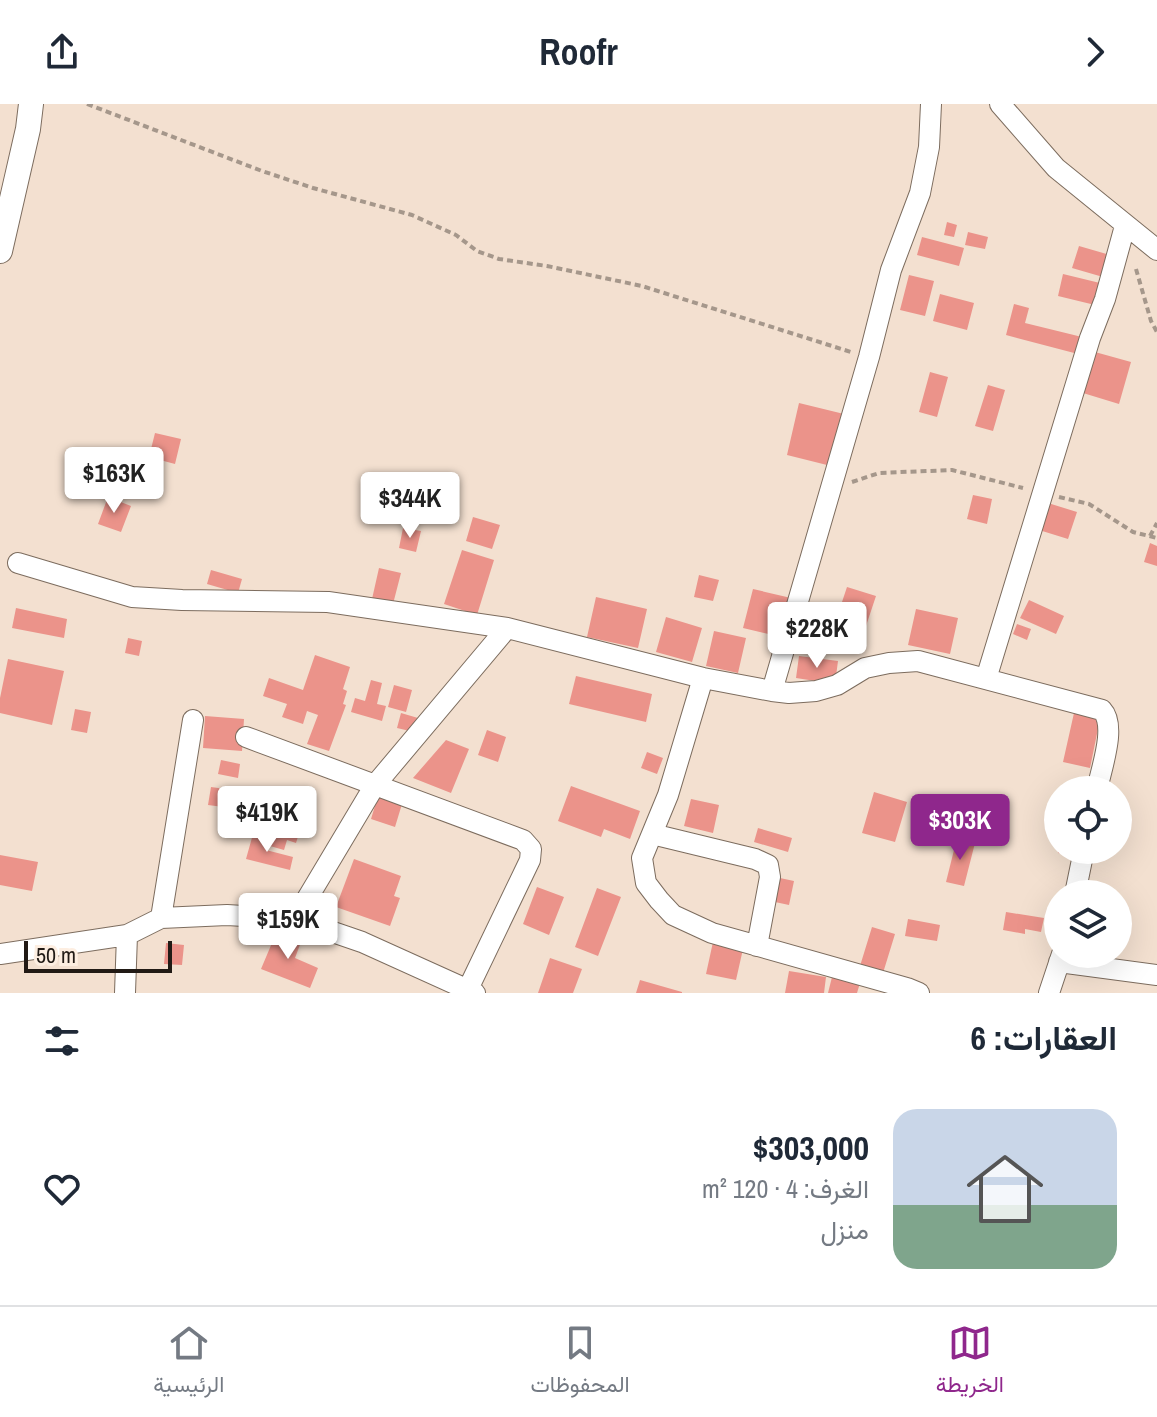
<!DOCTYPE html>
<html lang="ar">
<head>
<meta charset="utf-8">
<style>
  body { margin:0; font-family:"Archivo Narrow",Vazirmatn,sans-serif; background:#f6f6f7; color:#1f2937; direction:rtl; height:100vh; display:flex; flex-direction:column; font-size:30px; white-space:nowrap }
  * { box-sizing:border-box; margin:0 }
  p { font-size:26px; color:#747a83 }
  .icon { flex:none; width:44px; height:44px; fill:none; stroke:currentColor; stroke-width:2; stroke-linecap:round; stroke-linejoin:round }
  .map { position:relative; height:889px; overflow:hidden; direction:ltr }
  .panel { display:flex; flex-direction:column; background:#fff; flex:1 }
  .panel>* { flex:none }
  .controls { position:absolute; left:1044px; top:672px; display:grid; gap:16px }
  .controls a { display:grid; place-items:center; width:88px; height:88px; border-radius:50%; background:#fff; box-shadow:0 8px 32px #0002; font-size:40px }
  .scale { position:absolute; left:24px; bottom:20px; width:148px; box-sizing:border-box; padding-left:8px; border:4px solid #211a15; border-top:0; font-size:22px; line-height:28px; white-space:nowrap; color:#211a15; -webkit-text-stroke:6px #fdeee1; paint-order:stroke }
  .price { position:absolute; translate:-50% -68px; padding:0 18px; border-radius:8px; background:#fff; color:#222; font-size:26px; line-height:52px; filter:drop-shadow(0 2px 4px #0008) }
  .price::after { content:''; position:absolute; left:50%; top:48px; width:24px; height:18px; margin-left:-12px; background:inherit; clip-path:polygon(0 0,100% 0,50% 100%) }
  .price.selected { background:#8f278c; color:#fff }
  ul { padding:0; list-style:none }
  li { display:flex; align-items:center; gap:24px; height:200px; padding:0 40px }
  li span { display:grid; place-items:center; flex:none; width:224px; height:160px; border-radius:24px; color:#555 }
  li>.icon { margin-inline-start:auto }
  span .icon { width:96px; height:96px; fill:#fffc; stroke-width:1 }
  li b { font-size:34px }
  h2 { display:flex; justify-content:space-between; align-items:center; height:96px; padding:0 40px; font-size:34px }
  header { display:flex; justify-content:space-between; align-items:center; height:104px; padding:0 40px; background:#fff; font-size:36px; font-weight:800 }
  .dock { display:flex; justify-content:space-around; align-items:center; height:112px; border-top:2px solid #e0e1e3; background:#fff; font-size:22px; color:#747a83 }
  .dock a { display:grid; justify-items:center; gap:4px }
  .dock .selected { color:#8f278c }
  .map>svg:first-child { display:block }
</style>
</head>
<body>
<header><svg class="icon" aria-label="forward" viewBox="0 0 24 24"><path d="M9 5l7 7-7 7"/></svg>Roofr<svg class="icon" aria-label="share" viewBox="0 0 24 24"><path d="M12 15V3M7 8l5-5 5 5M5 13v7h14v-7"/></svg></header>
<div class="map">
<svg width="1157" height="889" viewBox="0 0 1157 889">
  <rect width="100%" height="100%" fill="#f3e0d0"/>
  <path fill="#eb938a" d="M 947,118 L 957,121 L 954,133 L 944,131 Z
    M 968,128 L 988,133 L 985,145 L 965,141 Z
    M 922,133 L 964,144 L 959,162 L 917,151 Z
    M 1079,142 L 1110,151 L 1103,173 L 1072,164 Z
    M 1063,170 L 1100,179 L 1095,201 L 1058,192 Z
    M 909,171 L 934,177 L 925,212 L 900,206 Z
    M 940,190 L 974,199 L 967,226 L 933,217 Z
    M 1014,200 L 1029,204 L 1025,219 L 1082,233 L 1078,250 L 1006,231 Z
    M 1095,248 L 1131,258 L 1119,300 L 1083,289 Z
    M 930,268 L 948,273 L 937,313 L 919,308 Z
    M 988,281 L 1005,286 L 993,327 L 975,322 Z
    M 799,299 L 844,310 L 831,362 L 787,351 Z
    M 155,329 L 181,335 L 175,360 L 149,353 Z
    M 973,391 L 992,395 L 987,420 L 967,415 Z
    M 108,393 L 131,402 L 121,428 L 98,420 Z
    M 1048,399 L 1077,408 L 1068,435 L 1039,426 Z
    M 473,413 L 500,421 L 492,445 L 466,437 Z
    M 403,424 L 421,427 L 416,448 L 399,444 Z
    M 1150,439 L 1157,442 L 1157,462 L 1144,458 Z
    M 462,446 L 494,456 L 477,511 L 444,500 Z
    M 379,464 L 401,469 L 393,500 L 372,495 Z
    M 211,466 L 242,475 L 238,489 L 207,480 Z
    M 699,471 L 719,476 L 713,497 L 694,493 Z
    M 847,483 L 876,492 L 863,531 L 834,522 Z
    M 753,485 L 791,494 L 781,533 L 743,524 Z
    M 596,493 L 647,505 L 638,544 L 587,533 Z
    M 1029,496 L 1064,512 L 1056,530 L 1020,514 Z
    M 16,504 L 67,515 L 64,534 L 12,524 Z
    M 916,505 L 958,514 L 950,550 L 908,541 Z
    M 666,513 L 702,524 L 692,558 L 656,548 Z
    M 1017,520 L 1031,525 L 1027,536 L 1013,530 Z
    M 714,527 L 746,534 L 738,569 L 706,562 Z
    M 128,534 L 142,537 L 139,552 L 125,549 Z
    M 315,551 L 350,563 L 343,585 L 347,587 L 343,600 L 346,601 L 329,647 L 307,640 L 318,611 L 307,607 L 303,620 L 282,613 L 287,600 L 263,592 L 269,574 L 303,586 Z
    M 799,552 L 838,557 L 835,580 L 796,574 Z
    M 8,555 L 64,567 L 52,621 L 0,609 L 0,594 Z
    M 576,572 L 652,590 L 646,618 L 569,600 Z
    M 371,576 L 382,579 L 377,600 L 386,602 L 382,617 L 351,608 L 355,594 L 365,597 Z
    M 394,581 L 412,586 L 406,608 L 388,603 Z
    M 75,605 L 91,608 L 87,629 L 71,626 Z
    M 401,609 L 418,614 L 414,628 L 397,624 Z
    M 1074,609 L 1100,615 L 1090,664 L 1063,658 Z
    M 205,612 L 244,615 L 242,647 L 203,644 Z
    M 487,626 L 506,633 L 498,658 L 478,651 Z
    M 446,636 L 469,645 L 451,689 L 413,674 Z
    M 647,648 L 663,654 L 657,670 L 641,664 Z
    M 221,656 L 240,660 L 238,674 L 218,670 Z
    M 571,682 L 640,707 L 630,735 L 604,725 L 601,733 L 558,717 Z
    M 211,683 L 233,686 L 231,704 L 208,701 Z
    M 874,688 L 907,698 L 895,738 L 862,729 Z
    M 378,692 L 402,700 L 395,723 L 371,715 Z
    M 691,695 L 719,701 L 713,729 L 684,722 Z
    M 277,716 L 301,723 L 296,739 L 287,736 L 284,746 L 270,742 Z
    M 758,724 L 792,734 L 788,748 L 754,738 Z
    M 253,730 L 269,734 L 266,746 L 293,753 L 290,766 L 246,755 Z
    M 957,734 L 975,739 L 964,782 L 946,778 Z
    M 1058,746 L 1074,746 L 1073,752 L 1058,749 Z
    M 0,751 L 38,758 L 32,787 L 0,781 Z
    M 354,755 L 401,772 L 394,792 L 400,794 L 390,822 L 336,803 Z
    M 780,774 L 794,777 L 789,801 L 775,798 Z
    M 537,783 L 564,793 L 549,831 L 523,820 Z
    M 597,784 L 621,793 L 598,852 L 575,843 Z
    M 1006,808 L 1044,814 L 1041,828 L 1025,825 L 1025,830 L 1003,826 Z
    M 908,815 L 940,821 L 937,837 L 905,832 Z
    M 872,823 L 895,830 L 883,869 L 860,862 Z
    M 277,827 L 301,838 L 295,854 L 318,864 L 310,884 L 261,865 Z
    M 713,838 L 743,845 L 736,876 L 706,870 Z
    M 166,839 L 184,841 L 182,861 L 164,860 Z
    M 550,854 L 582,865 L 573,889 L 538,889 Z
    M 789,867 L 826,873 L 824,889 L 785,889 Z
    M 832,873 L 860,879 L 857,889 L 828,889 Z
    M 640,876 L 682,888 L 682,889 L 636,889 Z"/>
  <g fill="none" stroke-linecap="round" stroke-linejoin="round">
    <g stroke="#7c6c5e" stroke-width="22">
      <path id="minor" d="M 1000,0 L 1056,64 L 1157,146
        M 18,459 L 132,493 L 182,496 L 328,498 L 507,524 L 703,574 L 772,587 L 789,589 L 816,587 L 837,581 L 865,564 L 889,559 L 918,557 L 1102,606 C 1117,622 1101,665 1097,686
        M 703,574 L 668,691 L 642,754 L 646,779 L 659,796 L 673,811 L 712,829 L 907,884 L 919,889
        M 986,575 L 1090,234 L 1105,195 L 1125,122
        M 772,587 L 869,253 L 891,166 L 920,89 L 929,43 L 931,0
        M 246,633 L 523,736 L 531,745 L 530,756 L 468,885
        M 652,730 L 755,755 L 768,761 L 770,773 L 757,842
        M 1075,790 L 1084,746
        M 161,814 L 193,616
        M 295,815 L 375,681 L 507,524
        M 0,850 L 127,831 L 161,814 L 227,811 L 295,815 L 362,838 L 475,889
        M 1059,858 L 1157,871
        M 125,889 L 127,831
        M 1049,889 L 1062,850"/>
    </g>
    <g stroke="#7c6c5e" stroke-width="26">
      <path id="tertiary" d="M 0,147 L 28,25 L 31,0"/>
    </g>
    <path stroke="#a5978b" stroke-width="4" stroke-dasharray="6 4" stroke-linecap="butt" d="M 87,0 L 262,67 L 313,84 L 412,111 L 456,131 L 477,147 L 499,155 L 547,162 L 642,182 L 851,248
      M 1136,165 L 1151,217 L 1157,228
      M 852,378 L 879,369 L 952,366 L 1023,384
      M 1059,393 L 1089,400 L 1133,428 L 1157,434
      M 1150,432 L 1157,419"/>
    <use href="#minor" stroke="#fff" stroke-width="20"/>
    <use href="#tertiary" stroke="#fff" stroke-width="24"/>
  </g>
</svg>
<div class="controls">
<a><svg class="icon" aria-label="locate" viewBox="0 0 24 24"><circle cx="12" cy="12" r="6"/><path d="M12 2v4M12 18v4M2 12h4M18 12h4"/></svg></a>
<a><svg class="icon" aria-label="layers" viewBox="0 0 24 24"><path d="M12 4l9 5-9 5-9-5zM3 14l9 5 9-5"/></svg></a>
</div>
<div class="scale">50 m</div>
<b class="price" style="left:114px;top:411px">$163K</b>
<b class="price" style="left:410px;top:436px">$344K</b>
<b class="price" style="left:817px;top:566px">$228K</b>
<b class="price" style="left:267px;top:750px">$419K</b>
<b class="price selected" style="left:960px;top:758px">$303K</b>
<b class="price" style="left:288px;top:857px">$159K</b>
</div>
<section class="panel">
<h2>العقارات: 6<svg class="icon" aria-label="filters" viewBox="0 0 24 24"><path d="M4 7h16M4 17h16"/><circle cx="9" cy="7" r="2"/><circle cx="15" cy="17" r="2"/></svg></h2>
<ul>
<li><span style="background:linear-gradient(#c9d6e8 60%,#7fa58c 0)"><svg class="icon" aria-label="home" viewBox="0 0 24 24"><path d="M3 11l9-7 9 7M6 9v11h12V9"/></svg></span><div><b>$303,000</b><p>الغرف: 4 · 120 m²</p><p>منزل</p></div><svg class="icon" aria-label="heart" viewBox="0 0 24 24"><path d="M12 20l-8-8c-3-5 5-10 8-4 3-6 11-1 8 4z"/></svg></li>
</ul>
</section>
<nav class="dock">
<a class="selected"><svg class="icon" aria-label="map" viewBox="0 0 24 24"><path d="M3 6l6-2 6 2 6-2v14l-6 2-6-2-6 2zM9 4v14M15 6v14"/></svg>الخريطة</a>
<a><svg class="icon" aria-label="saved" viewBox="0 0 24 24"><path d="M7 4h10v16l-5-4-5 4z"/></svg>المحفوظات</a>
<a><svg class="icon" aria-label="home" viewBox="0 0 24 24"><path d="M3 11l9-7 9 7M6 9v11h12V9"/></svg>الرئيسية</a>
</nav>
</body>
</html>
